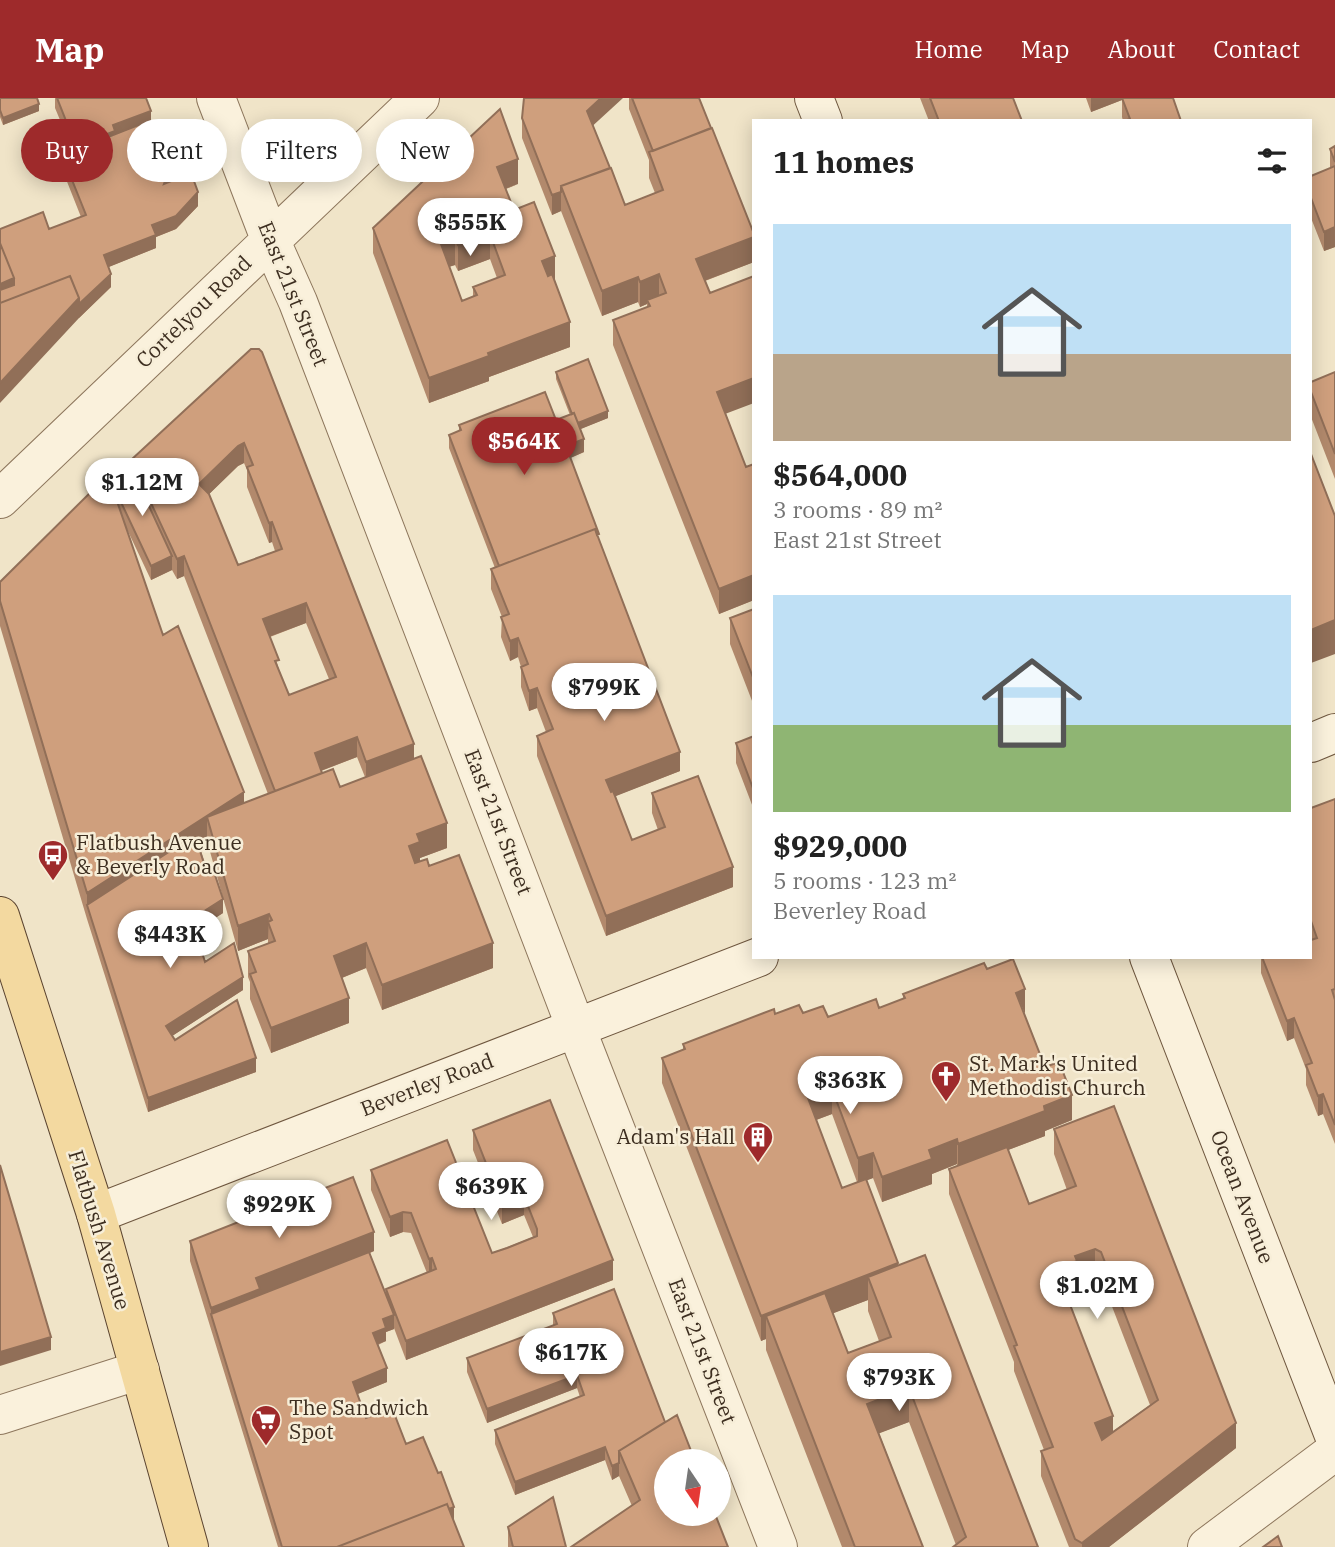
<!DOCTYPE html>
<html lang="en">
<head>
<meta charset="utf-8">
<style>
  body { margin:0; font-family:"IBM Plex Serif",serif; background:#f6f6f6; color:#222; height:100vh; display:flex; flex-direction:column; font-size:26px; white-space:nowrap }
  * { box-sizing:border-box; margin:0 }
  p { font-size:23px; color:#767676 }
  .icon { flex:none; width:38px; height:38px; fill:none; stroke:currentColor; stroke-width:2; stroke-linecap:round; stroke-linejoin:round }
  .map { position:relative; flex:1; overflow:hidden }
  .sheet { position:absolute; left:752px; top:21px; width:560px; height:840px; display:flex; flex-direction:column; background:#fff; border-radius:0px; box-shadow:0 4px 18px #0003 }
  .sheet>* { flex:none }
  .top-card { position:absolute; left:21px; top:21px; width:626px; height:63px; display:flex; gap:14px }
  .needle { width:46px; rotate:167deg }
  .controls { position:absolute; left:654px; top:1351px; display:grid; gap:14px }
  .controls a { display:grid; place-items:center; width:77px; height:77px; border-radius:50%; background:#fff; box-shadow:0 4px 18px #0003; font-size:35px }
  .price { position:absolute; translate:-50% -60px; padding:0 16px; border-radius:24px; background:#fff; color:#222; font-size:23px; line-height:46px; filter:drop-shadow(0 2px 4px #0008) }
  .price::after { content:''; position:absolute; left:50%; top:42px; width:21px; height:16px; margin-left:-10px; background:inherit; clip-path:polygon(0 0,100% 0,50% 100%) }
  .price.current { background:#9e2a2b; color:#fff }
  ul { padding:0; list-style:none }
  li { display:grid; align-content:center; gap:14px; height:371px; padding:0 21px }
  li span { display:grid; place-items:center; height:217px; border-radius:0px; color:#555 }
  li>.icon { margin-inline-start:auto }
  span .icon { width:126px; height:126px; fill:#fffc; stroke-width:1 }
  li b { font-size:30px }
  h2 { display:flex; justify-content:space-between; align-items:center; height:84px; padding:0 21px; font-size:30px }
  .pill { padding:0 24px; border-radius:32px; background:#fff; box-shadow:0 4px 18px #0003; font-size:24px; line-height:63px }
  .pill.current { background:#9e2a2b; color:#fff }
  header { display:flex; align-items:center; gap:42px; box-sizing:border-box; height:98px; padding:0 35px; background:#9e2a2b; color:#fff }
  header strong { font-size:33px }
  nav { display:flex; gap:38px; margin-inline-start:auto; font-size:24px }
  .map>svg:first-child { display:block }
</style>
</head>
<body>
<header>
<strong>Map</strong>
<nav><a>Home</a><a>Map</a><a>About</a><a>Contact</a></nav>
</header>
<div class="map">
<svg width="1335" height="1449" viewBox="0 0 1335 1449">
  <rect width="100%" height="100%" fill="#f0e4c8"/>
  <g fill="none" stroke-linecap="round" stroke-linejoin="round">
    <g stroke="#8d765c" stroke-width="40">
      <path id="street" d="M 216,0 L 270,141 L 298,204 L 576,930 L 778,1449
        M 0,401 L 420,0
        M 0,1317 L 140,1272
        M 1207,1449 L 1335,1353"/>
    </g>
    <g stroke="#6f573f" stroke-width="40">
      <path id="secondary" d="M 814,0 L 823,23
        M 1311,645 L 1335,635
        M 1149,859 L 1335,1340
        M 96,1116 L 759,859"/>
    </g>
    <g stroke="#5b4430" stroke-width="40">
      <path id="primary" d="M 0,818 L 96,1116 L 189,1449"/>
    </g>
    <use href="#street" stroke="#faf1dc" stroke-width="38"/>
    <use href="#secondary" stroke="#faf1dc" stroke-width="38"/>
    <use href="#primary" stroke="#f3d9a0" stroke-width="38"/>
  </g>
  <path fill="#b2896c" fill-rule="evenodd" d="M 0,0 L 39,13 L 3,27 L 0,19 Z
    M 55,0 L 146,0 L 151,27 L 142,30 L 156,61 L 155,64 L 157,67 L 167,85 L 198,108 L 176,131 L 156,139 L 156,150 L 108,169 L 111,189 L 79,220 L 49,131 L 81,119 L 62,71 L 62,57 L 73,53 L 55,10 Z
    M 629,0 L 699,0 L 754,164 L 705,183 L 726,316 L 746,369 L 754,366 L 754,502 L 719,516 L 613,247 L 613,222 L 647,209 L 647,206 L 640,209 L 638,204 L 602,218 L 561,113 L 552,117 L 522,40 L 522,20 L 593,27 L 625,107 L 655,95 L 649,80 L 649,62 L 629,11 Z
    M 920,0 L 1013,0 L 1022,23 L 929,23 Z
    M 1086,0 L 1173,0 L 1181,23 L 1123,23 L 1122,19 L 1122,2 L 1091,14 Z
    M 1335,48 L 1335,149 L 1324,153 L 1311,120 L 1311,78 L 1330,70 L 1330,51 Z
    M 518,86 L 506,91 L 514,112 L 555,183 L 570,249 L 489,279 L 489,283 L 429,305 L 373,155 L 373,130 ZM 490,161 L 497,180 L 473,189 L 473,199 L 462,203 L 449,169 L 455,167 L 458,173 Z
    M 251,251 L 414,661 L 447,750 L 420,760 L 420,763 L 429,768 L 493,870 L 382,912 L 366,870 L 342,880 L 349,925 L 271,955 L 250,901 L 250,884 L 248,879 L 248,853 L 268,846 L 268,841 L 238,853 L 207,743 L 199,748 L 223,815 L 195,833 L 205,864 L 243,892 L 172,938 L 175,942 L 256,974 L 148,1014 L 87,821 L 0,528 L 0,484 L 112,389 L 112,385 L 131,369 L 131,362 ZM 244,365 L 247,372 L 247,389 L 269,445 L 272,444 L 275,453 L 238,467 L 209,396 L 238,368 ZM 125,427 L 151,482 L 172,472 L 177,481 L 184,478 L 268,696 L 244,705 L 163,537 ZM 306,525 L 329,581 L 289,597 L 279,572 L 270,539 ZM 357,659 L 365,679 L 340,689 L 322,675 L 321,673 Z
    M 556,274 L 608,320 L 580,331 L 584,354 L 570,360 L 680,673 L 615,698 L 632,742 L 658,732 L 652,715 L 652,695 L 733,789 L 606,838 L 537,658 L 537,638 L 546,634 L 537,610 L 529,613 L 521,589 L 521,569 L 518,559 L 510,563 L 501,539 L 502,519 L 491,491 L 491,471 L 495,470 L 449,350 L 449,337 L 459,333 L 459,327 L 556,322 L 570,317 L 556,281 Z
    M 1335,274 L 1335,381 L 1311,319 L 1311,284 Z
    M 754,511 L 754,608 L 730,546 L 730,520 Z
    M 754,638 L 754,712 L 736,665 L 736,645 Z
    M 1335,701 L 1335,1046 L 1323,1016 L 1318,1018 L 1306,987 L 1306,971 L 1294,940 L 1287,943 L 1261,875 L 1261,859 L 1311,859 L 1311,710 Z
    M 987,871 L 1024,916 L 1045,969 L 1072,1022 L 1045,1033 L 1045,1038 L 1008,1052 L 1029,1106 L 1067,1092 L 1054,1056 L 1054,1031 L 1236,1350 L 1109,1449 L 1069,1449 L 1041,1378 L 1041,1353 L 1044,1352 L 1014,1273 L 1014,1264 L 949,1096 L 949,1071 L 957,1068 L 957,1066 L 932,1076 L 932,1086 L 882,1104 L 873,1080 L 866,1082 L 898,1167 L 1038,1449 L 956,1447 L 909,1324 L 879,1335 L 923,1449 L 842,1449 L 766,1252 L 766,1241 L 761,1243 L 662,985 L 662,960 L 683,952 L 683,946 L 775,916 L 803,915 L 828,919 L 879,910 L 903,901 L 903,896 ZM 832,1016 L 857,1084 L 842,1090 L 816,1022 ZM 1095,1176 L 1101,1180 L 1150,1307 L 1113,1333 L 1065,1193 L 1077,1188 L 1077,1183 ZM 868,1202 L 868,1213 L 879,1243 L 848,1255 L 833,1215 Z
    M 473,1032 L 613,1182 L 406,1262 L 394,1230 L 394,1231 L 386,1234 L 386,1243 L 378,1247 L 387,1284 L 357,1296 L 366,1320 L 406,1346 L 454,1422 L 453,1423 L 464,1449 L 278,1449 L 190,1163 L 190,1143 L 374,1153 L 370,1155 L 386,1198 L 386,1191 L 427,1175 L 411,1135 L 403,1134 L 390,1139 L 371,1092 L 371,1072 L 492,1155 L 533,1139 L 524,1117 L 502,1126 L 473,1052 Z
    M 553,1215 L 667,1416 L 632,1408 L 619,1378 L 612,1382 L 605,1362 L 515,1397 L 495,1346 L 495,1332 L 580,1299 L 577,1290 L 487,1325 L 467,1274 L 467,1260 L 553,1228 Z
    M 508,1429 L 513,1449 L 508,1449 Z"/>
  <path fill="#916f58" d="M 601,0 L 623,0 L 587,33 L 587,13 Z
    M 1091,0 L 1122,0 L 1122,2 L 1091,14 Z
    M 39,6 L 39,13 L 3,27 L 3,20 Z
    M 151,13 L 151,27 L 115,40 L 76,62 L 76,48 L 113,27 Z
    M 156,47 L 156,61 L 153,70 L 153,56 Z
    M 518,61 L 518,86 L 497,94 L 497,69 Z
    M 198,94 L 198,108 L 176,131 L 156,139 L 156,150 L 104,171 L 104,157 L 152,127 Z
    M 561,94 L 561,113 L 552,117 L 552,97 Z
    M 1335,129 L 1335,149 L 1324,153 L 1324,134 Z
    M 490,136 L 490,161 L 458,173 L 458,147 Z
    M 754,139 L 754,164 L 696,186 L 696,161 Z
    M 455,141 L 455,167 L 441,171 L 441,146 Z
    M 555,158 L 555,183 L 542,188 L 542,163 Z
    M 111,176 L 111,189 L 79,220 L 79,206 Z
    M 659,176 L 659,201 L 647,202 L 647,206 L 640,209 L 640,184 Z
    M 638,179 L 638,204 L 602,218 L 602,193 Z
    M 14,180 L 14,200 L 0,206 L 0,186 Z
    M 79,200 L 79,220 L 0,305 L 0,285 Z
    M 570,224 L 570,249 L 489,279 L 489,283 L 429,305 L 429,280 L 488,255 Z
    M 754,280 L 754,305 L 717,319 L 717,294 Z
    M 608,313 L 608,320 L 576,333 L 576,326 Z
    M 584,341 L 584,354 L 566,362 L 566,348 Z
    M 244,345 L 244,365 L 238,368 L 199,406 L 199,386 L 238,348 Z
    M 272,424 L 272,444 L 269,445 L 269,425 Z
    M 172,458 L 172,472 L 151,482 L 151,468 Z
    M 184,458 L 184,478 L 177,481 L 177,461 Z
    M 754,477 L 754,502 L 719,516 L 719,491 Z
    M 306,505 L 306,525 L 263,541 L 263,521 Z
    M 1335,522 L 1335,556 L 1311,565 L 1311,532 Z
    M 518,540 L 518,559 L 510,563 L 510,543 Z
    M 537,590 L 537,610 L 529,613 L 529,593 Z
    M 357,639 L 357,659 L 315,675 L 315,655 Z
    M 414,646 L 414,665 L 366,683 L 366,664 Z
    M 680,654 L 680,673 L 606,702 L 606,682 Z
    M 244,694 L 244,719 L 207,719 L 207,743 L 90,818 L 87,807 L 87,795 Z
    M 447,725 L 447,750 L 420,760 L 420,769 L 409,773 L 409,748 L 417,736 Z
    M 733,769 L 733,789 L 606,838 L 606,818 Z
    M 223,801 L 223,815 L 192,835 L 192,821 Z
    M 269,816 L 268,841 L 238,853 L 238,828 Z
    M 366,845 L 366,870 L 334,883 L 334,858 Z
    M 493,845 L 493,870 L 382,912 L 382,887 Z
    M 243,879 L 243,892 L 166,942 L 166,928 Z
    M 1025,891 L 1025,916 L 1016,895 Z
    M 349,900 L 349,925 L 271,955 L 271,930 Z
    M 1294,920 L 1294,940 L 1287,943 L 1287,923 Z
    M 256,960 L 256,974 L 148,1014 L 148,1000 Z
    M 832,991 L 832,1016 L 808,1025 L 808,1000 Z
    M 1323,996 L 1323,1016 L 1318,1018 L 1318,998 Z
    M 1072,997 L 1072,1022 L 1045,1033 L 1045,1038 L 958,1071 L 958,1046 L 1044,1008 Z
    M 957,1041 L 957,1066 L 932,1076 L 932,1086 L 882,1104 L 882,1079 L 929,1052 Z
    M 873,1055 L 873,1080 L 858,1086 L 858,1060 Z
    M 524,1098 L 524,1117 L 502,1126 L 502,1106 Z
    M 403,1114 L 403,1134 L 390,1139 L 390,1119 Z
    M 374,1134 L 374,1153 L 211,1216 L 211,1210 L 256,1180 Z
    M 1095,1151 L 1095,1176 L 1077,1183 L 1077,1188 L 1052,1198 L 1052,1173 L 1075,1158 Z
    M 432,1160 L 432,1180 L 429,1181 L 429,1161 Z
    M 613,1162 L 613,1182 L 406,1262 L 406,1243 Z
    M 898,1165 L 898,1190 L 868,1179 L 868,1202 L 774,1238 L 766,1218 L 766,1241 L 761,1243 L 761,1218 Z
    M 394,1217 L 394,1231 L 386,1234 L 386,1243 L 373,1248 L 373,1235 L 383,1221 Z
    M 51,1239 L 51,1252 L 0,1268 L 0,1254 Z
    M 387,1270 L 387,1284 L 353,1298 L 353,1284 Z
    M 577,1277 L 577,1290 L 487,1325 L 487,1311 Z
    M 909,1290 L 909,1324 L 867,1340 L 867,1306 Z
    M 1113,1318 L 1113,1343 L 1095,1350 L 1095,1325 Z
    M 1236,1325 L 1236,1350 L 1109,1449 L 1082,1449 L 1082,1445 Z
    M 605,1349 L 605,1362 L 515,1397 L 515,1384 Z
    M 619,1365 L 619,1378 L 612,1382 L 612,1368 Z
    M 454,1409 L 454,1422 L 387,1449 L 352,1449 Z"/>
  <path fill="#cf9f7d" stroke="#916f58" stroke-width="2" fill-rule="evenodd" d="M 0,0 L 37,0 L 39,6 L 3,20 L 0,12 Z
    M 57,0 L 146,0 L 151,13 L 113,27 L 115,33 L 76,48 Z
    M 524,0 L 601,0 L 587,13 L 610,70 L 561,88 L 561,94 L 552,97 L 522,20 Z
    M 632,0 L 699,0 L 711,30 L 653,53 Z
    M 930,0 L 1013,0 L 1022,23 L 939,23 Z
    M 1122,0 L 1173,0 L 1181,23 L 1124,23 L 1130,21 Z
    M 500,11 L 518,61 L 497,69 L 514,112 L 534,104 L 555,158 L 542,163 L 548,178 L 552,176 L 570,224 L 488,255 L 489,258 L 429,280 L 373,130 ZM 490,136 L 505,177 L 473,189 L 477,197 L 462,203 L 441,146 L 455,141 L 458,147 Z
    M 141,26 L 145,36 L 153,39 L 156,47 L 153,56 L 157,67 L 164,69 L 167,78 L 164,86 L 191,75 L 198,94 L 176,118 L 152,127 L 156,137 L 104,157 L 111,176 L 79,206 L 79,200 L 70,178 L 0,205 L 0,192 L 14,187 L 14,180 L 0,145 L 0,131 L 43,114 L 49,131 L 86,117 L 62,57 Z
    M 712,30 L 754,136 L 754,139 L 696,161 L 710,195 L 754,178 L 754,280 L 717,294 L 746,369 L 754,366 L 754,477 L 719,491 L 613,222 L 650,208 L 647,202 L 666,195 L 659,176 L 640,184 L 638,179 L 602,193 L 561,88 L 611,70 L 625,107 L 663,92 L 649,54 Z
    M 1335,48 L 1335,64 L 1330,51 Z
    M 1335,68 L 1335,129 L 1324,134 L 1311,100 L 1311,78 Z
    M 0,145 L 14,180 L 0,186 Z
    M 70,178 L 79,200 L 0,285 L 0,205 Z
    M 251,251 L 259,251 L 262,254 L 414,646 L 366,664 L 357,639 L 315,655 L 322,675 L 275,693 L 184,458 L 177,461 L 131,362 ZM 244,345 L 253,367 L 247,369 L 269,425 L 272,424 L 282,451 L 238,467 L 209,396 L 199,386 L 238,348 ZM 306,505 L 336,579 L 289,597 L 275,563 L 279,562 L 263,521 Z
    M 588,261 L 608,313 L 578,325 L 574,315 L 572,316 L 556,274 Z
    M 1335,274 L 1335,356 L 1311,294 L 1311,284 Z
    M 545,294 L 556,322 L 574,315 L 584,341 L 566,348 L 599,436 L 597,437 L 595,431 L 499,468 L 449,337 L 461,332 L 459,327 Z
    M 1311,356 L 1335,418 L 1335,522 L 1311,532 Z
    M 131,369 L 172,458 L 151,468 L 112,385 Z
    M 108,377 L 163,537 L 178,528 L 244,694 L 87,795 L 0,503 L 0,484 Z
    M 595,431 L 680,654 L 606,682 L 611,694 L 613,693 L 632,742 L 665,729 L 652,695 L 698,678 L 733,769 L 606,818 L 537,638 L 553,631 L 537,590 L 529,593 L 521,569 L 528,566 L 518,540 L 510,543 L 501,519 L 509,516 L 491,471 Z
    M 754,511 L 754,582 L 730,520 Z
    M 754,638 L 754,693 L 736,645 Z
    M 421,658 L 447,725 L 417,736 L 420,744 L 409,748 L 415,765 L 427,761 L 429,768 L 459,757 L 493,845 L 382,887 L 366,845 L 334,858 L 349,900 L 271,930 L 250,876 L 256,874 L 248,853 L 275,843 L 268,824 L 272,822 L 269,816 L 238,828 L 207,719 L 333,671 L 340,689 Z
    M 1335,701 L 1335,891 L 1332,892 L 1335,902 L 1335,1027 L 1323,996 L 1318,998 L 1306,967 L 1312,965 L 1294,920 L 1287,923 L 1262,859 L 1311,859 L 1311,842 L 1317,840 L 1311,823 L 1311,710 Z
    M 195,737 L 207,775 L 213,771 L 223,801 L 192,821 L 205,864 L 234,845 L 243,879 L 166,928 L 175,942 L 237,902 L 256,960 L 148,1000 L 87,807 Z
    M 1013,861 L 1025,891 L 1016,895 L 1045,969 L 1059,964 L 1072,997 L 1044,1008 L 1045,1013 L 958,1046 L 957,1041 L 929,1052 L 932,1061 L 882,1079 L 873,1055 L 858,1060 L 832,991 L 808,1000 L 842,1090 L 866,1081 L 898,1165 L 761,1218 L 662,960 L 685,951 L 683,946 L 774,911 L 775,916 L 799,907 L 803,915 L 823,908 L 828,919 L 876,901 L 879,910 L 905,900 L 903,896 L 984,865 L 987,871 Z
    M 550,1002 L 613,1162 L 406,1243 L 386,1191 L 436,1171 L 432,1160 L 429,1161 L 411,1115 L 403,1114 L 390,1119 L 371,1072 L 447,1042 L 492,1155 L 507,1150 L 537,1138 L 537,1131 L 524,1098 L 502,1106 L 473,1032 Z
    M 1114,1008 L 1236,1325 L 1082,1445 L 1075,1441 L 1041,1353 L 1053,1349 L 1014,1248 L 1017,1247 L 949,1071 L 1007,1049 L 1029,1106 L 1076,1088 L 1054,1031 ZM 1095,1151 L 1101,1154 L 1158,1302 L 1102,1342 L 1095,1325 L 1113,1318 L 1062,1186 L 1058,1188 L 1052,1173 L 1077,1163 L 1075,1158 Z
    M 0,1067 L 51,1239 L 0,1254 Z
    M 353,1079 L 374,1134 L 256,1180 L 260,1191 L 211,1210 L 190,1143 Z
    M 369,1154 L 394,1217 L 383,1221 L 386,1230 L 373,1235 L 387,1270 L 353,1284 L 366,1320 L 392,1310 L 406,1346 L 423,1339 L 438,1375 L 441,1374 L 454,1409 L 449,1411 L 447,1406 L 337,1449 L 282,1449 L 211,1216 Z
    M 925,1157 L 1038,1449 L 953,1449 L 966,1439 L 909,1290 L 867,1306 L 923,1449 L 855,1449 L 766,1218 L 825,1195 L 848,1255 L 891,1239 L 868,1179 Z
    M 614,1191 L 665,1324 L 619,1353 L 619,1365 L 612,1368 L 605,1349 L 515,1384 L 495,1332 L 584,1297 L 577,1277 L 487,1311 L 467,1260 L 557,1226 L 553,1215 Z
    M 677,1317 L 695,1363 L 667,1363 L 667,1416 L 715,1416 L 728,1449 L 571,1449 L 640,1402 L 619,1353 Z
    M 553,1399 L 566,1449 L 513,1449 L 508,1429 Z
    M 447,1406 L 464,1449 L 337,1449 Z
    M 1278,1438 L 1282,1449 L 1263,1449 Z"/>
  <defs>
    <g id="bus-pin" transform="scale(1.575)"><path d="M0 17L-7.5 6A9.5 9.5 0 1 1 7.5 6Z" fill="#9e2a2b" stroke="#f7eed8"/><path d="M-5-6H5V4H4V6H2V4H-2V6H-4V4H-5ZM-3.5-4V0h7V-4ZM-3.5 1.2v1.5H-2V1.2ZM2 1.2v1.5H3.5V1.2Z" fill="#fff"/></g>
    <g id="church-pin" transform="scale(1.575)"><path d="M0 17L-7.5 6A9.5 9.5 0 1 1 7.5 6Z" fill="#9e2a2b" stroke="#f7eed8"/><path d="M-1.2-6h2.4v3.5h3.3v2.4h-3.3V6h-2.4V-.1h-3.3v-2.4h3.3Z" fill="#fff"/></g>
    <g id="building-pin" transform="scale(1.575)"><path d="M0 17L-7.5 6A9.5 9.5 0 1 1 7.5 6Z" fill="#9e2a2b" stroke="#f7eed8"/><path d="M-4-6H4V6H1V3H-1V6H-4ZM-2.5-4.3h1.7v1.8h-1.7ZM.8-4.3h1.7v1.8H.8ZM-2.5-1h1.7V.8h-1.7ZM.8-1h1.7V.8H.8Z" fill="#fff"/></g>
    <g id="supermarket-pin" transform="scale(1.575)"><path d="M0 17L-7.5 6A9.5 9.5 0 1 1 7.5 6Z" fill="#9e2a2b" stroke="#f7eed8"/><path d="M-6-5.5h2.5l.6 2H6L4.5 2H-2.5L-4.4-4H-6ZM-1.5 3.2a1.3 1.3 0 1 0 .1 0ZM3 3.2a1.3 1.3 0 1 0 .1 0Z" fill="#fff"/></g>
  </defs>
  <g fill-rule="evenodd">
    <use href="#bus-pin" x="53" y="757"/>
    <use href="#church-pin" x="946" y="978"/>
    <use href="#building-pin" x="758" y="1039"/>
    <use href="#supermarket-pin" x="266" y="1322"/>
  </g>
  <g text-anchor="middle" stroke-width="5" stroke-linejoin="round" paint-order="stroke">
    <g font-size="21" fill="#3d2e20" stroke="#f7eed8">
      <text transform="translate(293 196) rotate(68)" y="7">East 21st Street</text>
      <text transform="translate(194 214) rotate(-44)" y="7">Cortelyou Road</text>
      <text transform="translate(498 724) rotate(69)" y="7">East 21st Street</text>
      <text transform="translate(427 987) rotate(-21)" y="7">Beverley Road</text>
      <text transform="translate(1242 1099) rotate(69)" y="7">Ocean Avenue</text>
      <text transform="translate(99 1132) rotate(73)" y="7">Flatbush Avenue</text>
      <text transform="translate(702 1253) rotate(69)" y="7">East 21st Street</text>
    </g>
    <g font-size="21" fill="#3d2e20" stroke="#f7eed8" text-anchor="start">
      <text x="76" y="752">Flatbush Avenue<tspan x="76" dy="24">&amp; Beverly Road</tspan></text>
      <text x="969" y="973">St. Mark's United<tspan x="969" dy="24">Methodist Church</tspan></text>
      <text x="735" y="1046" text-anchor="end">Adam's Hall</text>
      <text x="289" y="1317">The Sandwich<tspan x="289" dy="24">Spot</tspan></text>
    </g>
  </g>
</svg>
<div class="controls">
<a><svg class="needle" viewBox="-14 -14 28 28"><path d="M0-13l5 13h-10z" fill="#e53935"/><path d="M0 13l5-13h-10z" fill="#767676"/></svg></a>
</div>
<b class="price" style="left:470px;top:160px">$555K</b>
<b class="price current" style="left:524px;top:379px">$564K</b>
<b class="price" style="left:142px;top:420px">$1.12M</b>
<b class="price" style="left:604px;top:625px">$799K</b>
<b class="price" style="left:170px;top:872px">$443K</b>
<b class="price" style="left:850px;top:1018px">$363K</b>
<b class="price" style="left:491px;top:1124px">$639K</b>
<b class="price" style="left:279px;top:1142px">$929K</b>
<b class="price" style="left:1097px;top:1223px">$1.02M</b>
<b class="price" style="left:571px;top:1290px">$617K</b>
<b class="price" style="left:899px;top:1315px">$793K</b>
<div class="top-card">
<a class="pill current">Buy</a>
<a class="pill">Rent</a>
<a class="pill">Filters</a>
<a class="pill">New</a>
</div>
<section class="sheet">
<h2>11 homes<svg class="icon" aria-label="filters" viewBox="0 0 24 24"><path d="M4 7h16M4 17h16"/><circle cx="9" cy="7" r="2"/><circle cx="15" cy="17" r="2"/></svg></h2>
<ul>
<li><span style="background:linear-gradient(#bfe0f5 60%,#b9a48a 0)"><svg class="icon" aria-label="home" viewBox="0 0 24 24"><path d="M3 11l9-7 9 7M6 9v11h12V9"/></svg></span><div><b>$564,000</b><p>3 rooms · 89 m²</p><p>East 21st Street</p></div></li>
<li><span style="background:linear-gradient(#bfe0f5 60%,#8fb573 0)"><svg class="icon" aria-label="home" viewBox="0 0 24 24"><path d="M3 11l9-7 9 7M6 9v11h12V9"/></svg></span><div><b>$929,000</b><p>5 rooms · 123 m²</p><p>Beverley Road</p></div></li>
</ul>
</section>
</div>
</body>
</html>
